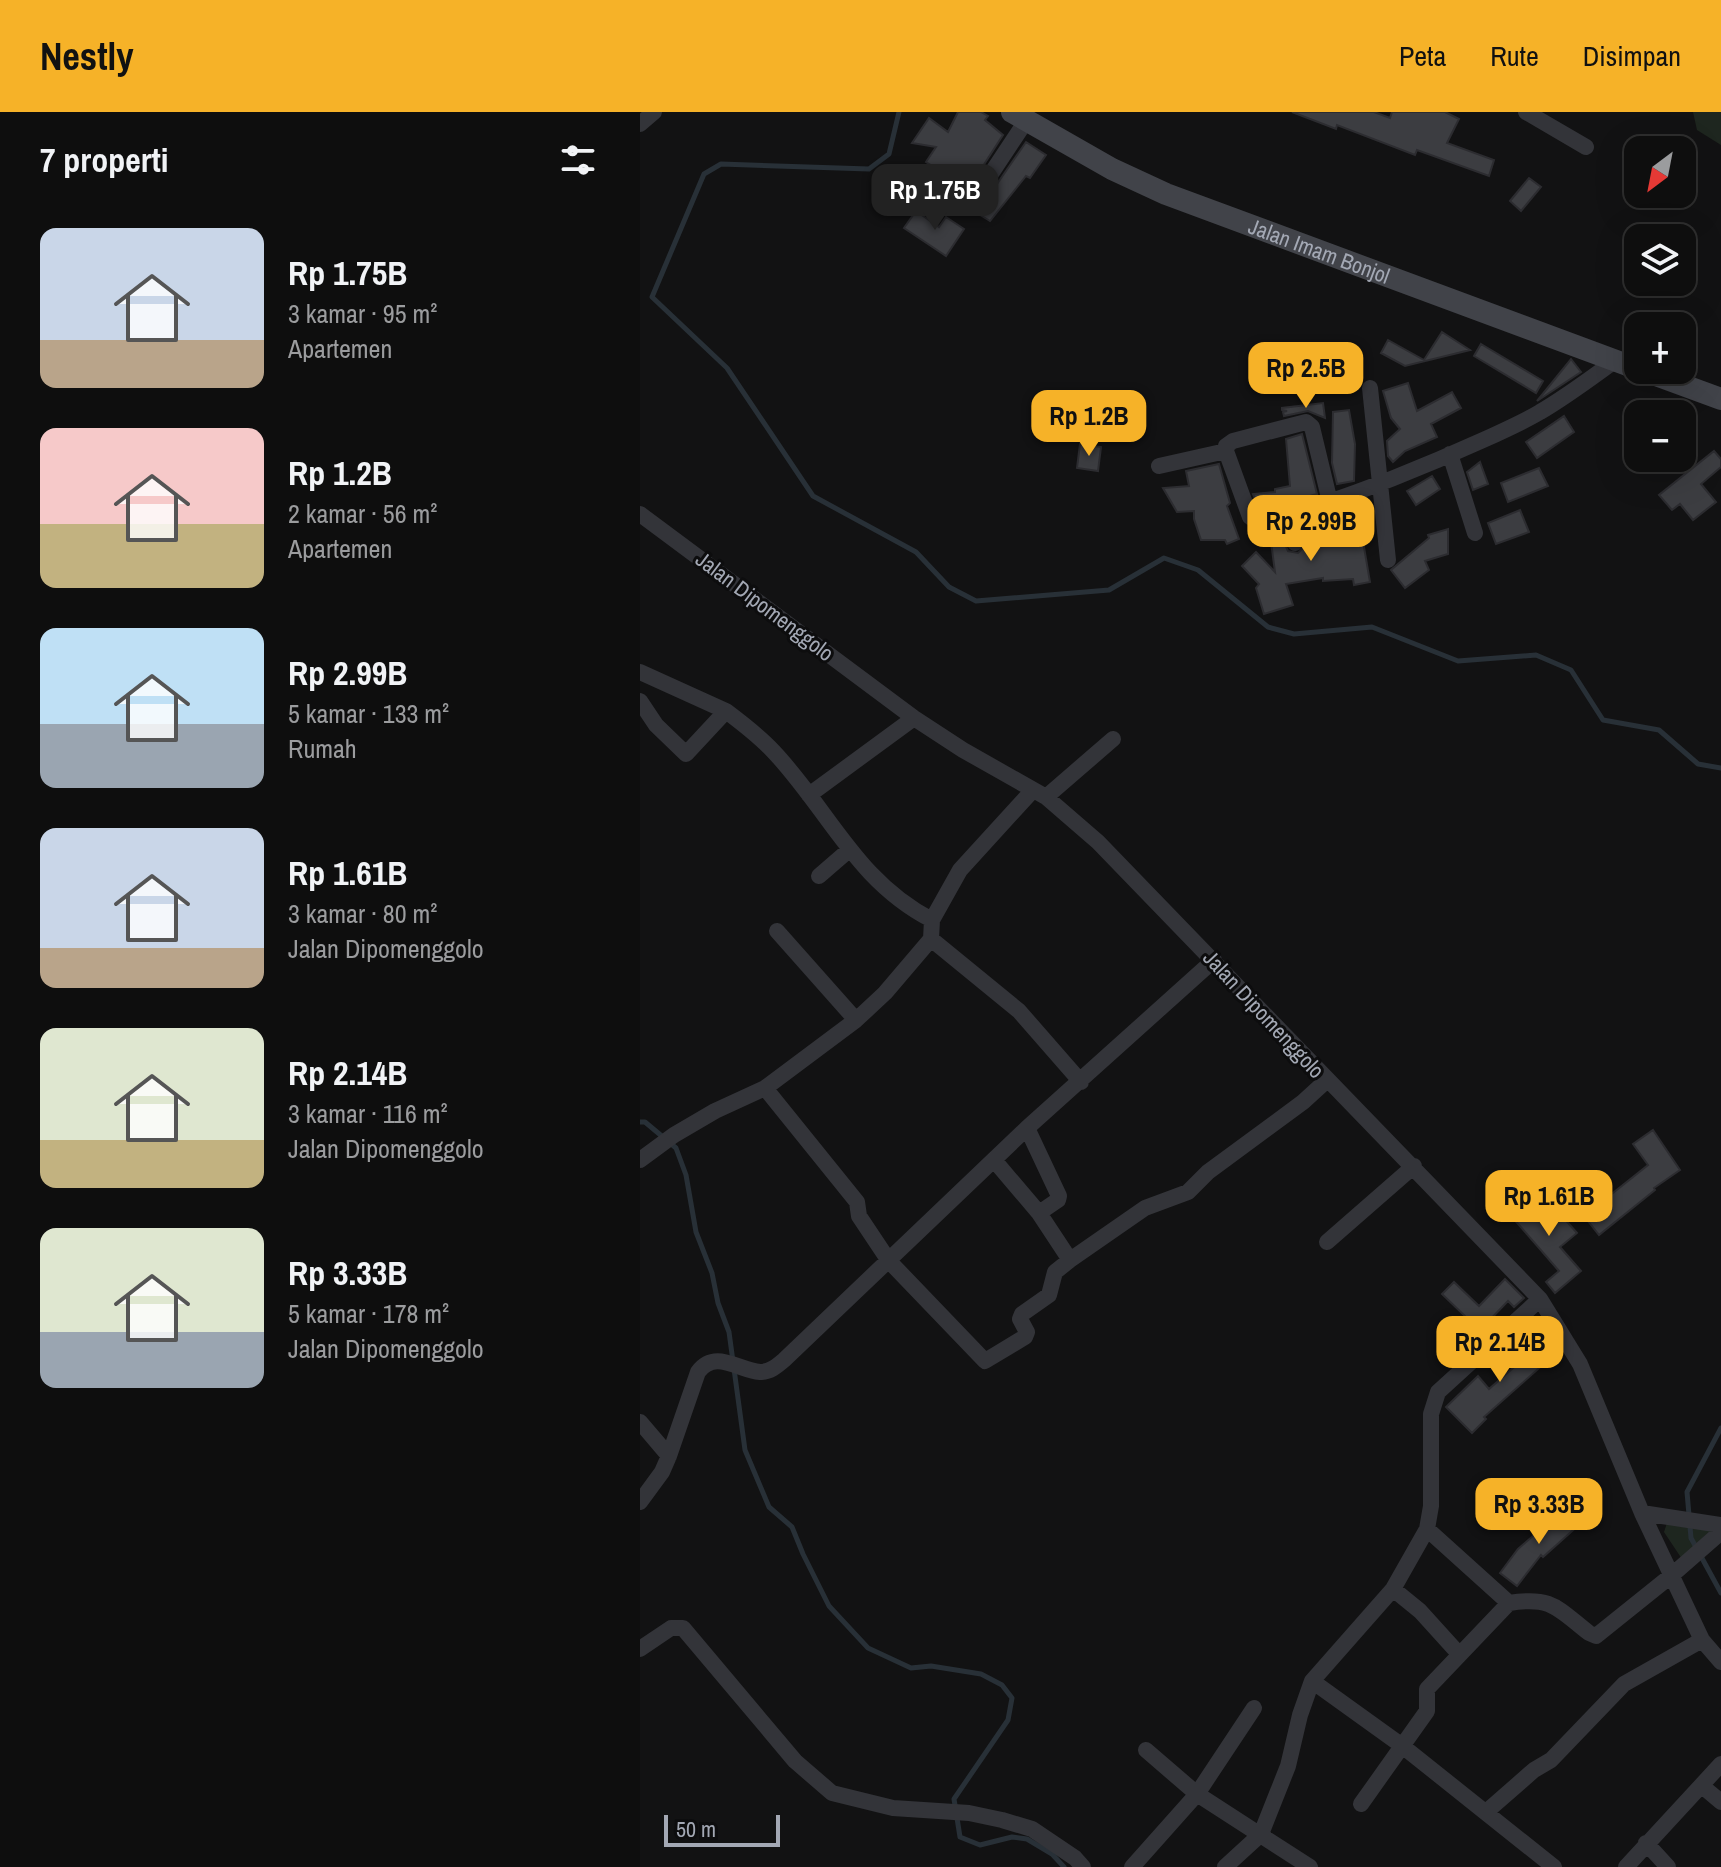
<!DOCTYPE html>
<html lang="id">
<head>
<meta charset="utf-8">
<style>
  body { margin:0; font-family:"Archivo Narrow",sans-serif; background:#171717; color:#f1f3f6; height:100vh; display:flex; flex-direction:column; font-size:30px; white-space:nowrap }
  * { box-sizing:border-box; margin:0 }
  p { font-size:26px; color:#9b9c9e }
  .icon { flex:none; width:44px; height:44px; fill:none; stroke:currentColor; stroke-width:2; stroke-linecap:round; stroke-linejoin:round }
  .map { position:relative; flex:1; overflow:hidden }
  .panel { display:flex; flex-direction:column; background:#0e0e0e; width:640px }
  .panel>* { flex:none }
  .needle { width:52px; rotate:212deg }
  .fabs { position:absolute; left:984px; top:24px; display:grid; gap:16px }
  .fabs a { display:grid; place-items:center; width:72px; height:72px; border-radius:16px; background:#0e0e0e; box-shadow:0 8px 32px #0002,0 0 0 2px #2e2e2e; font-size:40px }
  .scale { position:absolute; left:24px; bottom:20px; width:116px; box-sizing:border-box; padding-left:8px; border:4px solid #a3a8b4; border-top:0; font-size:22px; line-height:28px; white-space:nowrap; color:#a3a8b4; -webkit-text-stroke:6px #0d0d0e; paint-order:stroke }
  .price { position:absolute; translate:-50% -68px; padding:0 18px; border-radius:16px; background:#f6b228; color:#111; font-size:26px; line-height:52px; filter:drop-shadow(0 2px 4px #0008) }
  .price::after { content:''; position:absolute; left:50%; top:48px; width:24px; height:18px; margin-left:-12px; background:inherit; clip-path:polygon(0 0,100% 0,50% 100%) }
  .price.current { background:#222; color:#fff }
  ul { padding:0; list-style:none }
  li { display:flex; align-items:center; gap:24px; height:200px; padding:0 40px }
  li span { display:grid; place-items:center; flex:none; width:224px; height:160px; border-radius:16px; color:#555 }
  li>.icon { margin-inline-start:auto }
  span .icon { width:96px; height:96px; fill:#fffc; stroke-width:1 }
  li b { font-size:34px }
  h2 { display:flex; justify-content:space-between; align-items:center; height:96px; padding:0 40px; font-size:34px }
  header { display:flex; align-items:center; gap:48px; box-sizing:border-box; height:112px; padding:0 40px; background:#f6b228; color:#111 }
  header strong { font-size:38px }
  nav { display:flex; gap:44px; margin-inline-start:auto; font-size:28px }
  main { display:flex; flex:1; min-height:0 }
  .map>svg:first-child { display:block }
</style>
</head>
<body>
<header>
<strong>Nestly</strong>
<nav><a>Peta</a><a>Rute</a><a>Disimpan</a></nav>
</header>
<main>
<section class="panel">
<h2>7 properti<svg class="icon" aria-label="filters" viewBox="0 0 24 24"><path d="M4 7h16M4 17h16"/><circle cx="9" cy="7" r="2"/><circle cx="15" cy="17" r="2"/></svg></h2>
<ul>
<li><span style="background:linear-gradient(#c9d6e8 70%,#b9a48a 0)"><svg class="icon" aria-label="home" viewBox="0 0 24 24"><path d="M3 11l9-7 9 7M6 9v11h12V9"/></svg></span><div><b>Rp 1.75B</b><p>3 kamar · 95 m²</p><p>Apartemen</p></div></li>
<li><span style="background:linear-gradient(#f6c9c9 60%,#c2b280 0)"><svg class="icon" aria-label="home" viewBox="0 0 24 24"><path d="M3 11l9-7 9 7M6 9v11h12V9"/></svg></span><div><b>Rp 1.2B</b><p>2 kamar · 56 m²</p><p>Apartemen</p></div></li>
<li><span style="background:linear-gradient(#bfe0f5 60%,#9aa5b1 0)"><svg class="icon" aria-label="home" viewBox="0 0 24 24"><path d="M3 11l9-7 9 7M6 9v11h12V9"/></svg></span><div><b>Rp 2.99B</b><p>5 kamar · 133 m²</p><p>Rumah</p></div></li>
<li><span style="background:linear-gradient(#c9d6e8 75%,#b9a48a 0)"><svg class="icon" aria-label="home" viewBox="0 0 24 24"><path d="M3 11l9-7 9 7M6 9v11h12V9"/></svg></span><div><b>Rp 1.61B</b><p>3 kamar · 80 m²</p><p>Jalan Dipomenggolo</p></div></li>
<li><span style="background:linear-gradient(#dfe7d0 70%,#c2b280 0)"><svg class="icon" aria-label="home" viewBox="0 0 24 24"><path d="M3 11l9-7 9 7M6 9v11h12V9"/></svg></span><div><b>Rp 2.14B</b><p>3 kamar · 116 m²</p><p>Jalan Dipomenggolo</p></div></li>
<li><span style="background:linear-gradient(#dfe7d0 65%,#9aa5b1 0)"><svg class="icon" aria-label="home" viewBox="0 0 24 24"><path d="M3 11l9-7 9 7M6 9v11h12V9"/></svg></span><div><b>Rp 3.33B</b><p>5 kamar · 178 m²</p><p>Jalan Dipomenggolo</p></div></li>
</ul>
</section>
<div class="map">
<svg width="1081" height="1755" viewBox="0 0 1081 1755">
  <rect width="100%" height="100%" fill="#121213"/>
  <path fill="#1e261f" d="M 1053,0 L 1081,0 L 1081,33 L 1057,18 Z
    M 1027,1411 L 1074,1418 L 1042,1447 L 1024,1420 Z"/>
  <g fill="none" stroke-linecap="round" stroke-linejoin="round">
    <path stroke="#283037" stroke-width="5" d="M 259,0 L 249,42 L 229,57 L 81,52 L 64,62 L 12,185 L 87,256 L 173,384 L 276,440 L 309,475 L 336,489 L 469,478 L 524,446 L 558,458 L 628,515 L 654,522 L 732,515 L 818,549 L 896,543 L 931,558 L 963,608 L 1019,618 L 1058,652 L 1081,656
      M 0,1010 L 5,1010 L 36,1036 L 46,1063 L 56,1120 L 72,1161 L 78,1191 L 89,1220 L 105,1338 L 129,1395 L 152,1415 L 163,1442 L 189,1494 L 228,1536 L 271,1556 L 291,1554 L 341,1562 L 362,1573 L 372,1586 L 368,1608 L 314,1687 L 320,1725 L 340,1733 L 372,1725 L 387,1727 L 412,1742 L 424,1755
      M 1081,1316 L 1047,1380 L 1051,1426 L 1081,1481"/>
  </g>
  <path fill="#3c3d41" stroke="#2c2c30" stroke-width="2" d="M 318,0 L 341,0 L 348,4 L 345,8 L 363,23 L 332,71 L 309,55 L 305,62 L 286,50 L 296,35 L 272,31 L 289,6 L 308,20 Z
    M 652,0 L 734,0 L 750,6 L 752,0 L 805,0 L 819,7 L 807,31 L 854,48 L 849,64 L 777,38 L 775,43 L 697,13 L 696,17 Z
    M 386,30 L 406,43 L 390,66 L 386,64 L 350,109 L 337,101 Z
    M 889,66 L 901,75 L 881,99 L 870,89 Z
    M 276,99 L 299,115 L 306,105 L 324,117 L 306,144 L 264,116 Z
    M 802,220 L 830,238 L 765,254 L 741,241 L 748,228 L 784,248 Z
    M 841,232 L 903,269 L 896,281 L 834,244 Z
    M 931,247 L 941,260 L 897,289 Z
    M 768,271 L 777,299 L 812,280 L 821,296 L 791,312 L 797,325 L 765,339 L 753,350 L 748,344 L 747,329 L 760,317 L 751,306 L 743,279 Z
    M 683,291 L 685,306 L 668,299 L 644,304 L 643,300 L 647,299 L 642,298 L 642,296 Z
    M 709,298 L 715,332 L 714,369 L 697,372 L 692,351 L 693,300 Z
    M 924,304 L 934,320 L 897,346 L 886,330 Z
    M 662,322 L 677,382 L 629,395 L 618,394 L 613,382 L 635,380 L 635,377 L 650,374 L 646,327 Z
    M 440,332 L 461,335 L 458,359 L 437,356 Z
    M 1074,339 L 1081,347 L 1081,355 L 1061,372 L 1076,390 L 1053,408 L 1040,392 L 1032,398 L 1019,383 Z
    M 840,350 L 848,372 L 833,378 L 827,360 Z
    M 579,352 L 590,391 L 587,394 L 599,427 L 587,432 L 585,428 L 561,428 L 554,407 L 554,399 L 537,400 L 523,376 L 549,374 L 546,359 Z
    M 899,356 L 908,374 L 868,390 L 861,371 Z
    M 792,364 L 800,377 L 776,393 L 767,379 Z
    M 880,398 L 889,420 L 856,432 L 848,411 Z
    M 719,406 L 730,470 L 714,473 L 713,467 L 683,469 L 683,466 L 646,472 L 653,493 L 624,502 L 616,476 L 619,472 L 602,454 L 616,440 L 635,460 L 631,430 L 642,425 L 648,439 L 658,441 L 666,433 L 663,416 L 683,411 L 685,422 L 691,422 L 691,410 Z
    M 808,417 L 808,442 L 785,449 L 789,458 L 765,476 L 751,458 L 789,426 L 788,423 Z
    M 1013,1018 L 1040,1058 L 1014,1076 L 1015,1078 L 959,1123 L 944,1104 L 1008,1053 L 993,1032 Z
    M 898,1082 L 920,1107 L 923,1105 L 937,1121 L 920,1135 L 941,1159 L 915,1181 L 906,1170 L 919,1159 L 872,1105 Z
    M 865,1167 L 884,1186 L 874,1195 L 868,1189 L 820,1239 L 807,1227 L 827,1206 L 802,1182 L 814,1170 L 839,1194 Z
    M 889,1214 L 915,1242 L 844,1305 L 846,1307 L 832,1321 L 806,1295 L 838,1264 L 849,1277 L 889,1242 L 875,1226 Z
    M 925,1396 L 940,1412 L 903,1445 L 901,1443 L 877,1474 L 860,1461 L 878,1437 Z"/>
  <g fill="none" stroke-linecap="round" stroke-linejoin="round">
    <path stroke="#333439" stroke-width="16" d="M 886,0 L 946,35
      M 0,12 L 14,0
      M 331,92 L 386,9
      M 730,276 L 748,448
      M 586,339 L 610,405 C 640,420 864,322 900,300 C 926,285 951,266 976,248
      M 810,342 L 835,421
      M 519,354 L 586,339 L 586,334 L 593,329 L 666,310 L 672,315 L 690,390
      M 648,401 L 655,431
      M 0,402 L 274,606 L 323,638 L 406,685 L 458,730 L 900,1187 L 940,1252 L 1002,1401 L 1062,1528 L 1081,1550
      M 0,560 L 86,599 C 102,611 120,625 133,639 C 189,698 216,769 292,808
      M 0,589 L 16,613 L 46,642 L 86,599
      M 169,683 L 274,606
      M 406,685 L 473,627
      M 179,764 L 209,738
      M 137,819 L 216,908
      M 291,827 L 379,899 L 441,970
      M 125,976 L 217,1090 L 219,1104 L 249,1149 L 345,1249 L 385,1225 L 387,1220 L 380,1207 L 382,1202 L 409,1183 L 415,1160 L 430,1148 L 505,1096 L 548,1080 L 568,1060 L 663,990 L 686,969
      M 387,1016 L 419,1084 L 418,1088 L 399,1101
      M 0,1048 L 34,1023 L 75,999 L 125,976 L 216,908 L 245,881 L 291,827 L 292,808 L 320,758 L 393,678
      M 354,1048 L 399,1101 L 430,1148
      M 687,1130 L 774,1054
      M 0,1310 L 29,1344
      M 0,1390 L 22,1360 L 29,1344 L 58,1260 C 75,1237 98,1258 120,1260 C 130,1260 137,1254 144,1248 L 387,1016 L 574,848
      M 1002,1401 L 1081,1413
      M 787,1417 L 869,1491 C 912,1484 917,1496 949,1521 L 956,1524 L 1032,1463 L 1081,1420
      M 753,1477 L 780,1499 L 819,1542
      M 0,1537 L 31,1516 L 43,1516 L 155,1649 L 192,1681 L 253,1696 L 329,1701 L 362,1708 L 392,1717 L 435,1746 L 443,1755
      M 672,1569 L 761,1633 L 914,1755
      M 506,1638 L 557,1682 L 670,1755
      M 1062,1674 L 1081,1690
      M 721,1692 L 787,1599 L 787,1577 L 869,1491
      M 846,1700 L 894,1658 L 911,1648 L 984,1572 L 1062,1528
      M 1006,1731 L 1028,1755
      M 492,1755 L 557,1682 L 614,1596
      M 585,1755 L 621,1722 L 648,1654 L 660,1603 L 672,1569 L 753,1477 L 787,1417 L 791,1394 L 791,1302 L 798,1280 L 900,1187
      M 986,1755 L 1081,1652"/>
    <g stroke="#414349" stroke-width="22">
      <path id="s1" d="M 372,0 L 472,57 L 526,82 L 998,257"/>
      <path d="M 1002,258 L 1081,287"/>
    </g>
  </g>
  <g text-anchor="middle" stroke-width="6" stroke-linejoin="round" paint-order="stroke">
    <g font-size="22" fill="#a3a8b4" stroke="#0d0d0e">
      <text dy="8" stroke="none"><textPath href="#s1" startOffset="338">Jalan Imam Bonjol</textPath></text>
      <text transform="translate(125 494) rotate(37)" y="8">Jalan Dipomenggolo</text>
      <text transform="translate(624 902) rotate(47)" y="8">Jalan Dipomenggolo</text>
    </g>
  </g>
</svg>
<div class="fabs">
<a><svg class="needle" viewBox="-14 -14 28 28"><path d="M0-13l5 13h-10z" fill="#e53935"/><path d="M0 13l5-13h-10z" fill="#9b9c9e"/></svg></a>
<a><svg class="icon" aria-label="layers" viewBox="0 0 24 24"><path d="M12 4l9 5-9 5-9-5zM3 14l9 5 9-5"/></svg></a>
<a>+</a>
<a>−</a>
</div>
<div class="scale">50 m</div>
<b class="price current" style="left:295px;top:120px">Rp 1.75B</b>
<b class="price" style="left:666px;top:298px">Rp 2.5B</b>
<b class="price" style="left:449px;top:346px">Rp 1.2B</b>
<b class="price" style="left:671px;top:451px">Rp 2.99B</b>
<b class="price" style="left:909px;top:1126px">Rp 1.61B</b>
<b class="price" style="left:860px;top:1272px">Rp 2.14B</b>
<b class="price" style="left:899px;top:1434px">Rp 3.33B</b>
</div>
</main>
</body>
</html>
